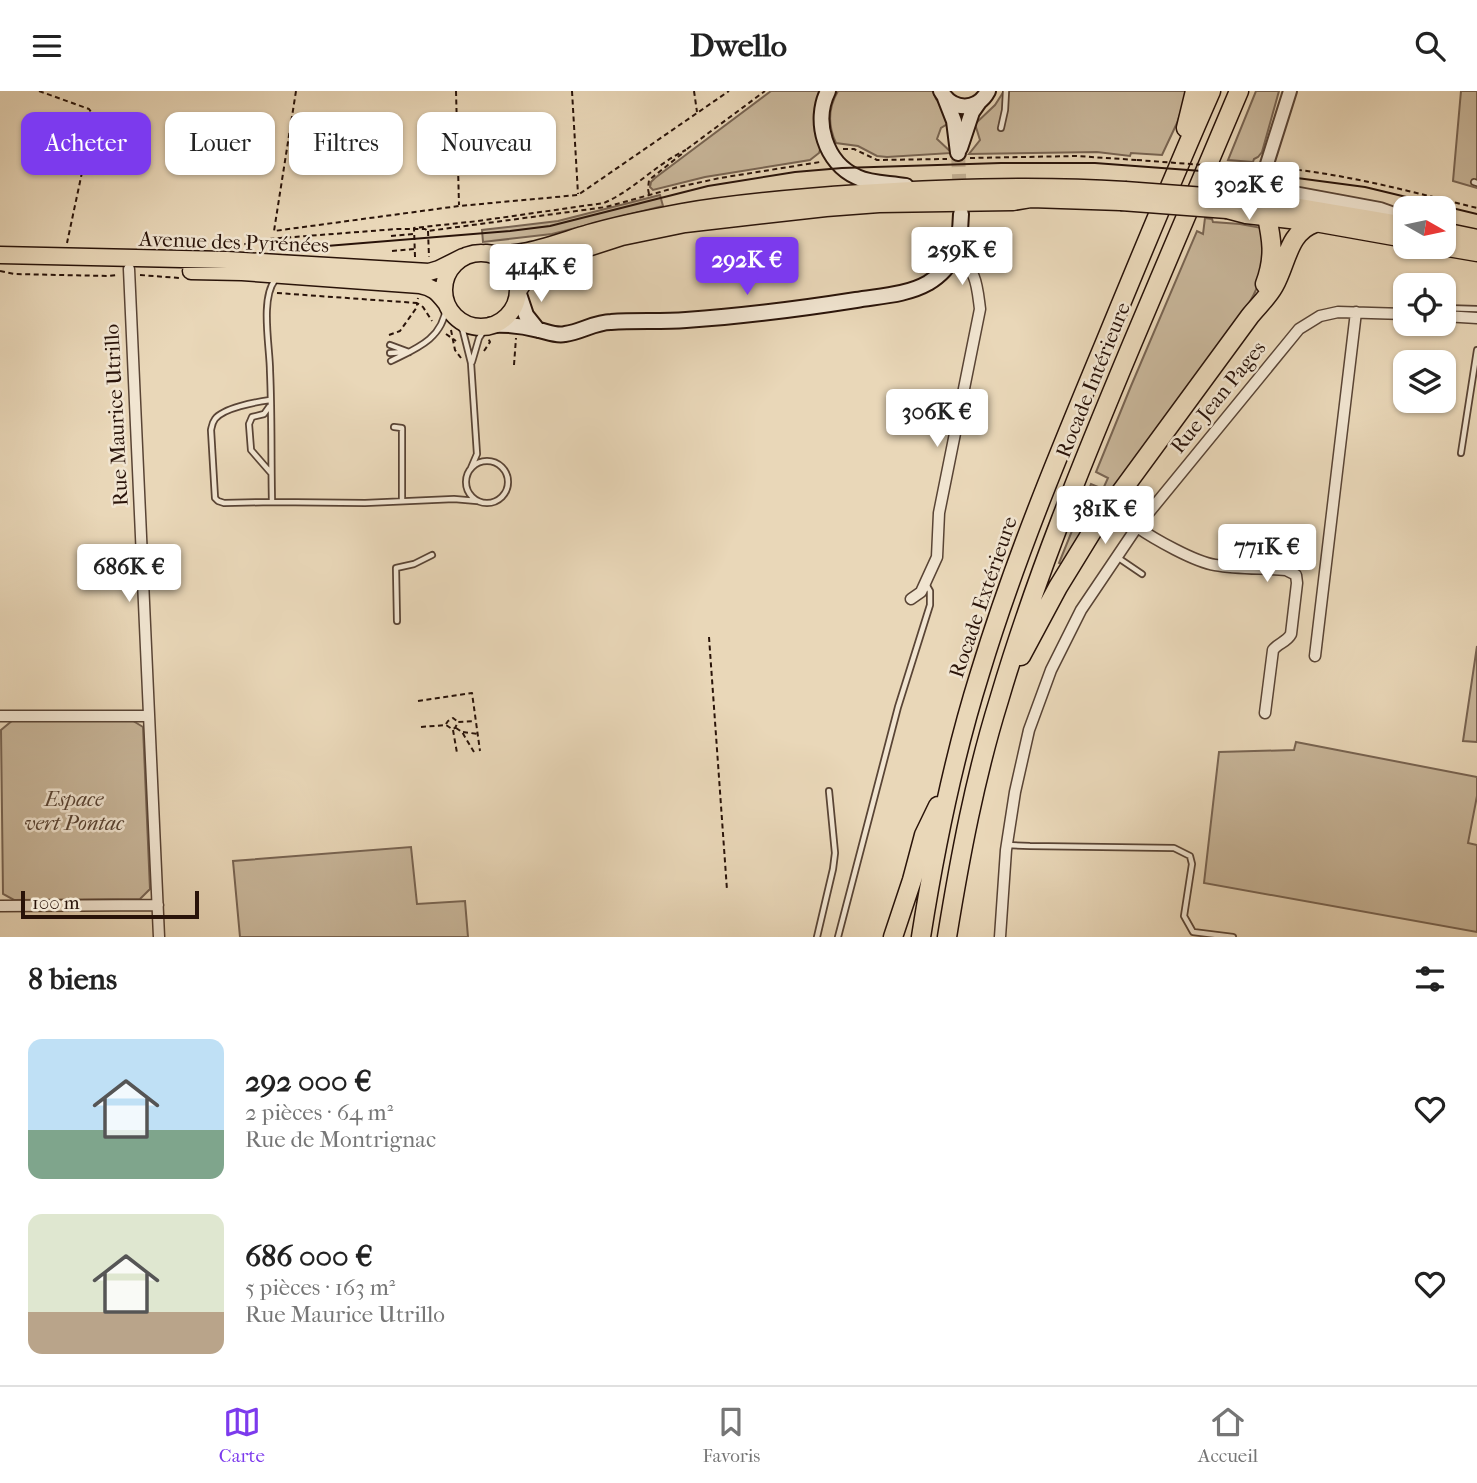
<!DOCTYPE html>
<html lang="fr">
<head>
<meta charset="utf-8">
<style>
  body { margin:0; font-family:"IM FELL French Canon",serif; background:#f6f6f6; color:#222; height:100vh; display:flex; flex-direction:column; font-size:26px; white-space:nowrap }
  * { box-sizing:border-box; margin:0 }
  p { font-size:23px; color:#767676 }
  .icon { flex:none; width:38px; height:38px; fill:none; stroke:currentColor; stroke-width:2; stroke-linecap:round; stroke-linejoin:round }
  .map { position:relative; height:846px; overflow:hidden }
  .details { display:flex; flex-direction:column; background:#fff; flex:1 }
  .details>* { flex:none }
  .top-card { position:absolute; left:21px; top:21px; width:700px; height:63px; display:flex; gap:14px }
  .needle { width:46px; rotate:99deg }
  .controls { position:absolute; left:1393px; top:105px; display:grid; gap:14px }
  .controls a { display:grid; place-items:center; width:63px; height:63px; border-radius:14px; background:#fff; box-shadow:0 2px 5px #0004; font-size:35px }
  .scale { position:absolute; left:21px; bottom:18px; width:178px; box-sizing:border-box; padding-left:7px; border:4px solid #291309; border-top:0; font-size:19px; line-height:24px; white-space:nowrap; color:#291309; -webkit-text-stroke:5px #f1e5d1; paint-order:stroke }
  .price { position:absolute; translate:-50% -60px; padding:0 16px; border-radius:7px; background:#fff; color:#222; font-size:23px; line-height:46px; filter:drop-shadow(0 2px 4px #0008) }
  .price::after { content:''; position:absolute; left:50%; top:42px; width:21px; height:16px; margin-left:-10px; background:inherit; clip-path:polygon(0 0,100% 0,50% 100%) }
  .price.active { background:#7c3aed; color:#fff }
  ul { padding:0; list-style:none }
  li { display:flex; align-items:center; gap:21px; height:175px; padding:0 28px }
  li span { display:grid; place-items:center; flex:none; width:196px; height:140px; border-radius:14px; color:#555 }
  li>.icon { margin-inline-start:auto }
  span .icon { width:84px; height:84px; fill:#fffc; stroke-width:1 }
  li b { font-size:30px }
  h2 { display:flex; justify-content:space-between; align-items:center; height:84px; padding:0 28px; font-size:30px }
  .tag { padding:0 24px; border-radius:14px; background:#fff; box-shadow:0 2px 5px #0004; font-size:24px; line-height:63px }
  .tag.active { background:#7c3aed; color:#fff }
  header { display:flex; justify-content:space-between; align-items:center; height:91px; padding:0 28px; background:#fff; font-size:32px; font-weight:700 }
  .menu { display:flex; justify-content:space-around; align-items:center; height:98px; border-top:2px solid #e0e0e0; background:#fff; font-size:19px; color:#767676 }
  .menu a { display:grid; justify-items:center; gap:4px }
  .menu .active { color:#7c3aed }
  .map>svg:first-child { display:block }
</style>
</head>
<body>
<header><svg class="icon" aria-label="menu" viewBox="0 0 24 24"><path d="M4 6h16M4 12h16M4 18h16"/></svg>Dwello<svg class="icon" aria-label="search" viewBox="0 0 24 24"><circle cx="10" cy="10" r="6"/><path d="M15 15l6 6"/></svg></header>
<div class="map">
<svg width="1477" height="846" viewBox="0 0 1477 846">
  <rect width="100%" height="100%" fill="#e9d7b8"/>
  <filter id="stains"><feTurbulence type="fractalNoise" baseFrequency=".00286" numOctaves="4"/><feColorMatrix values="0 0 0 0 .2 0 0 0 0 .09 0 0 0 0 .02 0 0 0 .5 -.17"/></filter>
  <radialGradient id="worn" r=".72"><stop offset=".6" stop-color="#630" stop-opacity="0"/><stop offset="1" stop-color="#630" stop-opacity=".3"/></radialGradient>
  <path fill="#c8b69a" stroke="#786452" stroke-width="2" d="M 771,0 L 822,0 L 821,56 L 819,62 L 810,69 L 705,86 L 653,99 L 650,96 L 651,91 L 655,87 Z
    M 838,0 L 933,0 L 936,8 L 946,19 L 949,32 L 941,37 L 937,48 L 952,62 L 887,66 L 877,65 L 858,55 L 836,52 C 828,35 828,17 838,0 Z
    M 1004,0 L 1188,0 L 1177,32 L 1162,64 L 1131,62 L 1130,65 L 1097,61 L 969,63 L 980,49 L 975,33 L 995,14 Z
    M 1256,0 L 1279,0 L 1262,61 L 1258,66 L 1254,68 L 1253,71 L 1228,69 Z
    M 1461,0 L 1477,0 L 1477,97 L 1453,90 Z
    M 660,104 L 663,115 L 552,143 L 483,151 L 482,139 L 558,130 Z
    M 1205,127 L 1212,128 L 1213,131 L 1240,133 L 1262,137 C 1267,167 1264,188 1248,214 L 1062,473 L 1059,472 L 1091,393 L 1103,398 L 1108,387 L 1096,381 L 1131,295 L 1197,140 L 1203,143 Z
    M 1477,555 L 1477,651 L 1463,650 Z
    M 130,628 L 143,636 L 150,798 L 140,808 L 14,809 L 3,803 L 1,639 L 13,629 Z
    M 1296,651 L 1477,686 L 1477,705 L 1468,752 L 1477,754 L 1477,841 L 1204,792 L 1219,661 L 1294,659 Z
    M 411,756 L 417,813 L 465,810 L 468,846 L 240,846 L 233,770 Z"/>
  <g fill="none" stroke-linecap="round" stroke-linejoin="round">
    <path stroke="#c3b095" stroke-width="14" stroke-dasharray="14 7" stroke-linecap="butt" d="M 958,62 L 960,106"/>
    <g stroke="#594435" stroke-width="8">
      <path id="service" d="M 1001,37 L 1005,19 L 1006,0
        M 1474,91 L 1477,92
        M 275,189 C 260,208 270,257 270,280 C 272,324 271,367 272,411 L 365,412 L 454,408 L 477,410
        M 1444,217 L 1477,218
        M 457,228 L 463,240 L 471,272 L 477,363 L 471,377
        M 390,254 L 409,261
        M 390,262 L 405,261
        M 391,270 C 415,258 443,248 446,216
        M 472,271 L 479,247 L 487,235
        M 270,309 C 256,311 223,317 215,328 C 212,332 212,335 211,339 L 215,407 L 218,410 L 224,412 L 272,411
        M 269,316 L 264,323 L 252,326 L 249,333 L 251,359 L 271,382
        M 394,336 L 402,337 L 402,410
        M 1461,362 L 1477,259
        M466 391a21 21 0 1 1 42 0a21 21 0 1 1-42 0Z
        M 1117,466 L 1142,483
        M 397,530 L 396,477 L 414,473 L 432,464
        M 1007,754 L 1030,755 L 1174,757 L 1190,765 L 1192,773 L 1184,825 L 1193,841 L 1233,846
        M 817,846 L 833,778 L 835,762 L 829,700
        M 838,846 L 898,616 L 930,514 L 930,500 L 926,493"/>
    </g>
    <g stroke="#594435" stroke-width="13">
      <path id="minor" d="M 129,178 L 159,846
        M 1444,225 L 1477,227
        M 1137,436 C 1154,448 1195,471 1215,474 C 1238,478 1263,477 1286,479 L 1296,484 L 1297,492 L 1291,543 C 1287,551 1278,552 1273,559 L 1265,622
        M 911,508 L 921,501 L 937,466 L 939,422 L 980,218 C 977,195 977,177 954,165
        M 1315,565 L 1356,221
        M 0,625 L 149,625
        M 0,815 L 158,814
        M 1000,846 L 1006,759 L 1015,701 L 1029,639 L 1051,579 L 1081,519 L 1137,436 L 1299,238 L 1320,225 L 1338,221 L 1405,223"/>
    </g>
    <g stroke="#594435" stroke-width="16">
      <path id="tertiary" d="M 1266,76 L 1273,94 L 1283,100 L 1380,118 L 1405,127
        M 1258,112 L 1264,111 L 1266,76 L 1290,0"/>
    </g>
    <g stroke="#291309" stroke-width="18">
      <path id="secondary" d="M 828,0 C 813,30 825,72 857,86 C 871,93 890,92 906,95
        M 941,0 C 952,20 977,21 988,0
        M 945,7 L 954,30 L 958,62
        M 960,57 L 972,21 L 979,11
        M 518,200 L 526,224 L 538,239
        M 491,234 C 507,233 524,235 539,239 C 548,241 556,245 565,243 C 581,241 595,231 611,231 C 636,229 661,231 686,229 C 743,225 799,218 856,209 C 880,205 907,204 928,192 C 956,175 960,154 961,123"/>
    </g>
    <g stroke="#291309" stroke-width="19">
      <path id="primary" d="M 1232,107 L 1293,115 L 1405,134
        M 1227,119 L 1246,124 L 1315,132 L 1405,148
        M 1444,140 L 1477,147
        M 1442,156 L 1477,162
        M 486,162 C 521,167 555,152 589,142 C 619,133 650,127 682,121 C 741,111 801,106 861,102 C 949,96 1037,93 1125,99
        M444 199a37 37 0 1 1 74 0a37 37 0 1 1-74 0Z
        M 0,164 L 227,169 L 429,181 L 439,178 L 463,166
        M 191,180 L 242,181 L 420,194 C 433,196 438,202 446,212
        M 518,200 L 528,185 L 536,178 L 566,164 L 622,146 L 685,133 L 826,117 L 879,113 L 1013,111 L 1031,108 L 1121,111"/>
    </g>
    <g stroke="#291309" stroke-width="21">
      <path id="motorway" d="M 1186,37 L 1195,0
        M 1264,111 C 1270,142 1277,161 1265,193
        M 1021,565 L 1058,496 L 1093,439 L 1250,225 C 1258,215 1268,206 1274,195 C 1287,172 1288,141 1315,132
        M 893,846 L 912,789 L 924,744 L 938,715
        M 921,846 C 935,757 953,668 980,582 C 1014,470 1059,362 1104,254 C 1139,169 1174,84 1211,0
        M 947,846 C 960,766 975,686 999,609 C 1035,487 1083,370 1132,253 C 1168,169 1203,84 1239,0"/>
    </g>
    <path stroke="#291309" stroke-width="2" stroke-dasharray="5 3.5" stroke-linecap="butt" d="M 39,0 L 89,18 L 94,25 L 67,152
      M 296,0 L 274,140 L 459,115 L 578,104 L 729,0
      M 456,0 L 459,114
      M 572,0 L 578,103
      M 694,0 L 697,21
      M 687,58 L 765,0
      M 843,58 L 854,58 L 877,69 L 947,68
      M 970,67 L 1076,65 L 1137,69
      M 1245,77 L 1254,77
      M 1280,77 C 1347,83 1412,101 1477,117
      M 649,103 L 648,98 L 649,89 L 683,62
      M 428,140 L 429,166
      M 391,145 L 414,143
      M 287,147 L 287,159
      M 236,155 L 268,148 L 397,138 L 425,138 L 428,140 L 606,116 L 678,96 L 720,87 L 820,71
      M 294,157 L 295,152 L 310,151
      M 392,160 L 415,158
      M 415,166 L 414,137 L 478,130 L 604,112 C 634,99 656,73 686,59
      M 0,180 L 14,183 L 108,185 L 117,184
      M 140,184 L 180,187
      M 277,202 L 417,212 L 418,207
      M 451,239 L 455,259 L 461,267
      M 446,243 L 456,250
      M 389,244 L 400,240 L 417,216 L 417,212 L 423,216 L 432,230
      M 484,260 L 490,251 L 488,247
      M 514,274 L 516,247
      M 709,546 L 727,799
      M 418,610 L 472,602 L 480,660
      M 446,633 L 448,630 L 453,627 L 457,630
      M 421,636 L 446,634 L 452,638 L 455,637 L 458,631 L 474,630
      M 456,637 L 462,641 L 474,661
      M 453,639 L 457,662
      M 463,641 L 478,643"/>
    <use href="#service" stroke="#f1e5d1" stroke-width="4.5"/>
    <use href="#minor" stroke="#f1e5d1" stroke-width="10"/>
    <use href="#tertiary" stroke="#f1e5d1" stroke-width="12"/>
    <use href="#secondary" stroke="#f1e5d1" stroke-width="14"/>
    <use href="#primary" stroke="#e9d7b8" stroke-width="16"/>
    <use href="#motorway" stroke="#e9d7b8" stroke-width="18"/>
    <path stroke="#291309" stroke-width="2" d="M 302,157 L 510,140 L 550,135 L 708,95 L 795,81 L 842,77 L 1001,72 L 1095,72 L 1297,87 L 1365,96 L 1477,123"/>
    <g stroke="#291309" stroke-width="19" stroke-linecap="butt">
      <path id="primary-bridge" d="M 1125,99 L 1232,107
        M 1121,111 L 1227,119"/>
    </g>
    <path stroke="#291309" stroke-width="2" stroke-dasharray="5 3.5" stroke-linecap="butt" d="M 1137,69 L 1245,77"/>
    <use href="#primary-bridge" stroke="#e9d7b8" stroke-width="16"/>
  </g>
  <g text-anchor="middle" stroke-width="5" stroke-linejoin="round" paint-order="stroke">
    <g font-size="21" fill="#291309" stroke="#f1e5d1">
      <text transform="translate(234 151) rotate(2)" y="7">Avenue des Pyrénées</text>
      <text transform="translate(1093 289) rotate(-68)" y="7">Rocade Intérieure</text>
      <text transform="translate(1218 306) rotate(-51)" y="7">Rue Jean Pages</text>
      <text transform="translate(116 324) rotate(-93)" y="7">Rue Maurice Utrillo</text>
      <text transform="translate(983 506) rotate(-71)" y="7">Rocade Extérieure</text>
    </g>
    <g font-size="21" font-style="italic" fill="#594434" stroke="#f1e5d1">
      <text x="74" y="715">Espace<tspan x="74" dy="24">vert Pontac</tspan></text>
    </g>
  </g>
  <rect width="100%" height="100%" filter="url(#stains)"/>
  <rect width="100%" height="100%" fill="url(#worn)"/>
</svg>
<div class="controls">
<a><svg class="needle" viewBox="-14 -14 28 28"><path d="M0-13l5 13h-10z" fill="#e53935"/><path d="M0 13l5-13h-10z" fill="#767676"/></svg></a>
<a><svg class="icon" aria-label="locate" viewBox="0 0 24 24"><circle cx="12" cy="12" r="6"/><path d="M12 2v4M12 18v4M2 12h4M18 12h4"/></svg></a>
<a><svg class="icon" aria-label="layers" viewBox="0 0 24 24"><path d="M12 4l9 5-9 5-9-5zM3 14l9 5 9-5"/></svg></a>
</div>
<div class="scale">100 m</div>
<b class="price" style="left:1249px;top:131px">302K €</b>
<b class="price" style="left:962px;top:196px">259K €</b>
<b class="price active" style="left:747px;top:206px">292K €</b>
<b class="price" style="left:541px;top:213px">414K €</b>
<b class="price" style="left:937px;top:358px">306K €</b>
<b class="price" style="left:1105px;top:455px">381K €</b>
<b class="price" style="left:1267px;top:493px">771K €</b>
<b class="price" style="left:129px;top:513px">686K €</b>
<div class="top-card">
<a class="tag active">Acheter</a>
<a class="tag">Louer</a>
<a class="tag">Filtres</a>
<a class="tag">Nouveau</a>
</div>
</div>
<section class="details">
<h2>8 biens<svg class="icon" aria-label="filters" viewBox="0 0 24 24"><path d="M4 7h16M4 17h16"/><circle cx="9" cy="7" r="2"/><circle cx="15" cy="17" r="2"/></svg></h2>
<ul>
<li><span style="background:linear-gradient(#bfe0f5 65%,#7fa58c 0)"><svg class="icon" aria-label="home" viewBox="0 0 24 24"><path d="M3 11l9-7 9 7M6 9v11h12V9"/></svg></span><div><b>292 000 €</b><p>2 pièces · 64 m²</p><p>Rue de Montrignac</p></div><svg class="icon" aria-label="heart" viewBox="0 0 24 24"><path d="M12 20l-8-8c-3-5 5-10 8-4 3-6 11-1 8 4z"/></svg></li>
<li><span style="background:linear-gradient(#dfe7d0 70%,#b9a48a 0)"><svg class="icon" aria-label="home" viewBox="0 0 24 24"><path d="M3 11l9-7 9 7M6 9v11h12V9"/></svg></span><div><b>686 000 €</b><p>5 pièces · 163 m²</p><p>Rue Maurice Utrillo</p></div><svg class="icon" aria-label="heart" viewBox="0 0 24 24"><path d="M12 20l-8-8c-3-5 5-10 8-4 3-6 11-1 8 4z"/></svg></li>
</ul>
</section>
<nav class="menu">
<a class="active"><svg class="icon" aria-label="map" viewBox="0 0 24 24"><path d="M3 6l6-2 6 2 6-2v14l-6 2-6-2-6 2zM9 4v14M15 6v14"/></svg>Carte</a>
<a><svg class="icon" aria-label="saved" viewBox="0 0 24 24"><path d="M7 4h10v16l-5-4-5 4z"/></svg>Favoris</a>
<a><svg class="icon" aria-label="home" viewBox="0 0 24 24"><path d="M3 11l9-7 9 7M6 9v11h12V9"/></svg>Accueil</a>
</nav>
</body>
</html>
